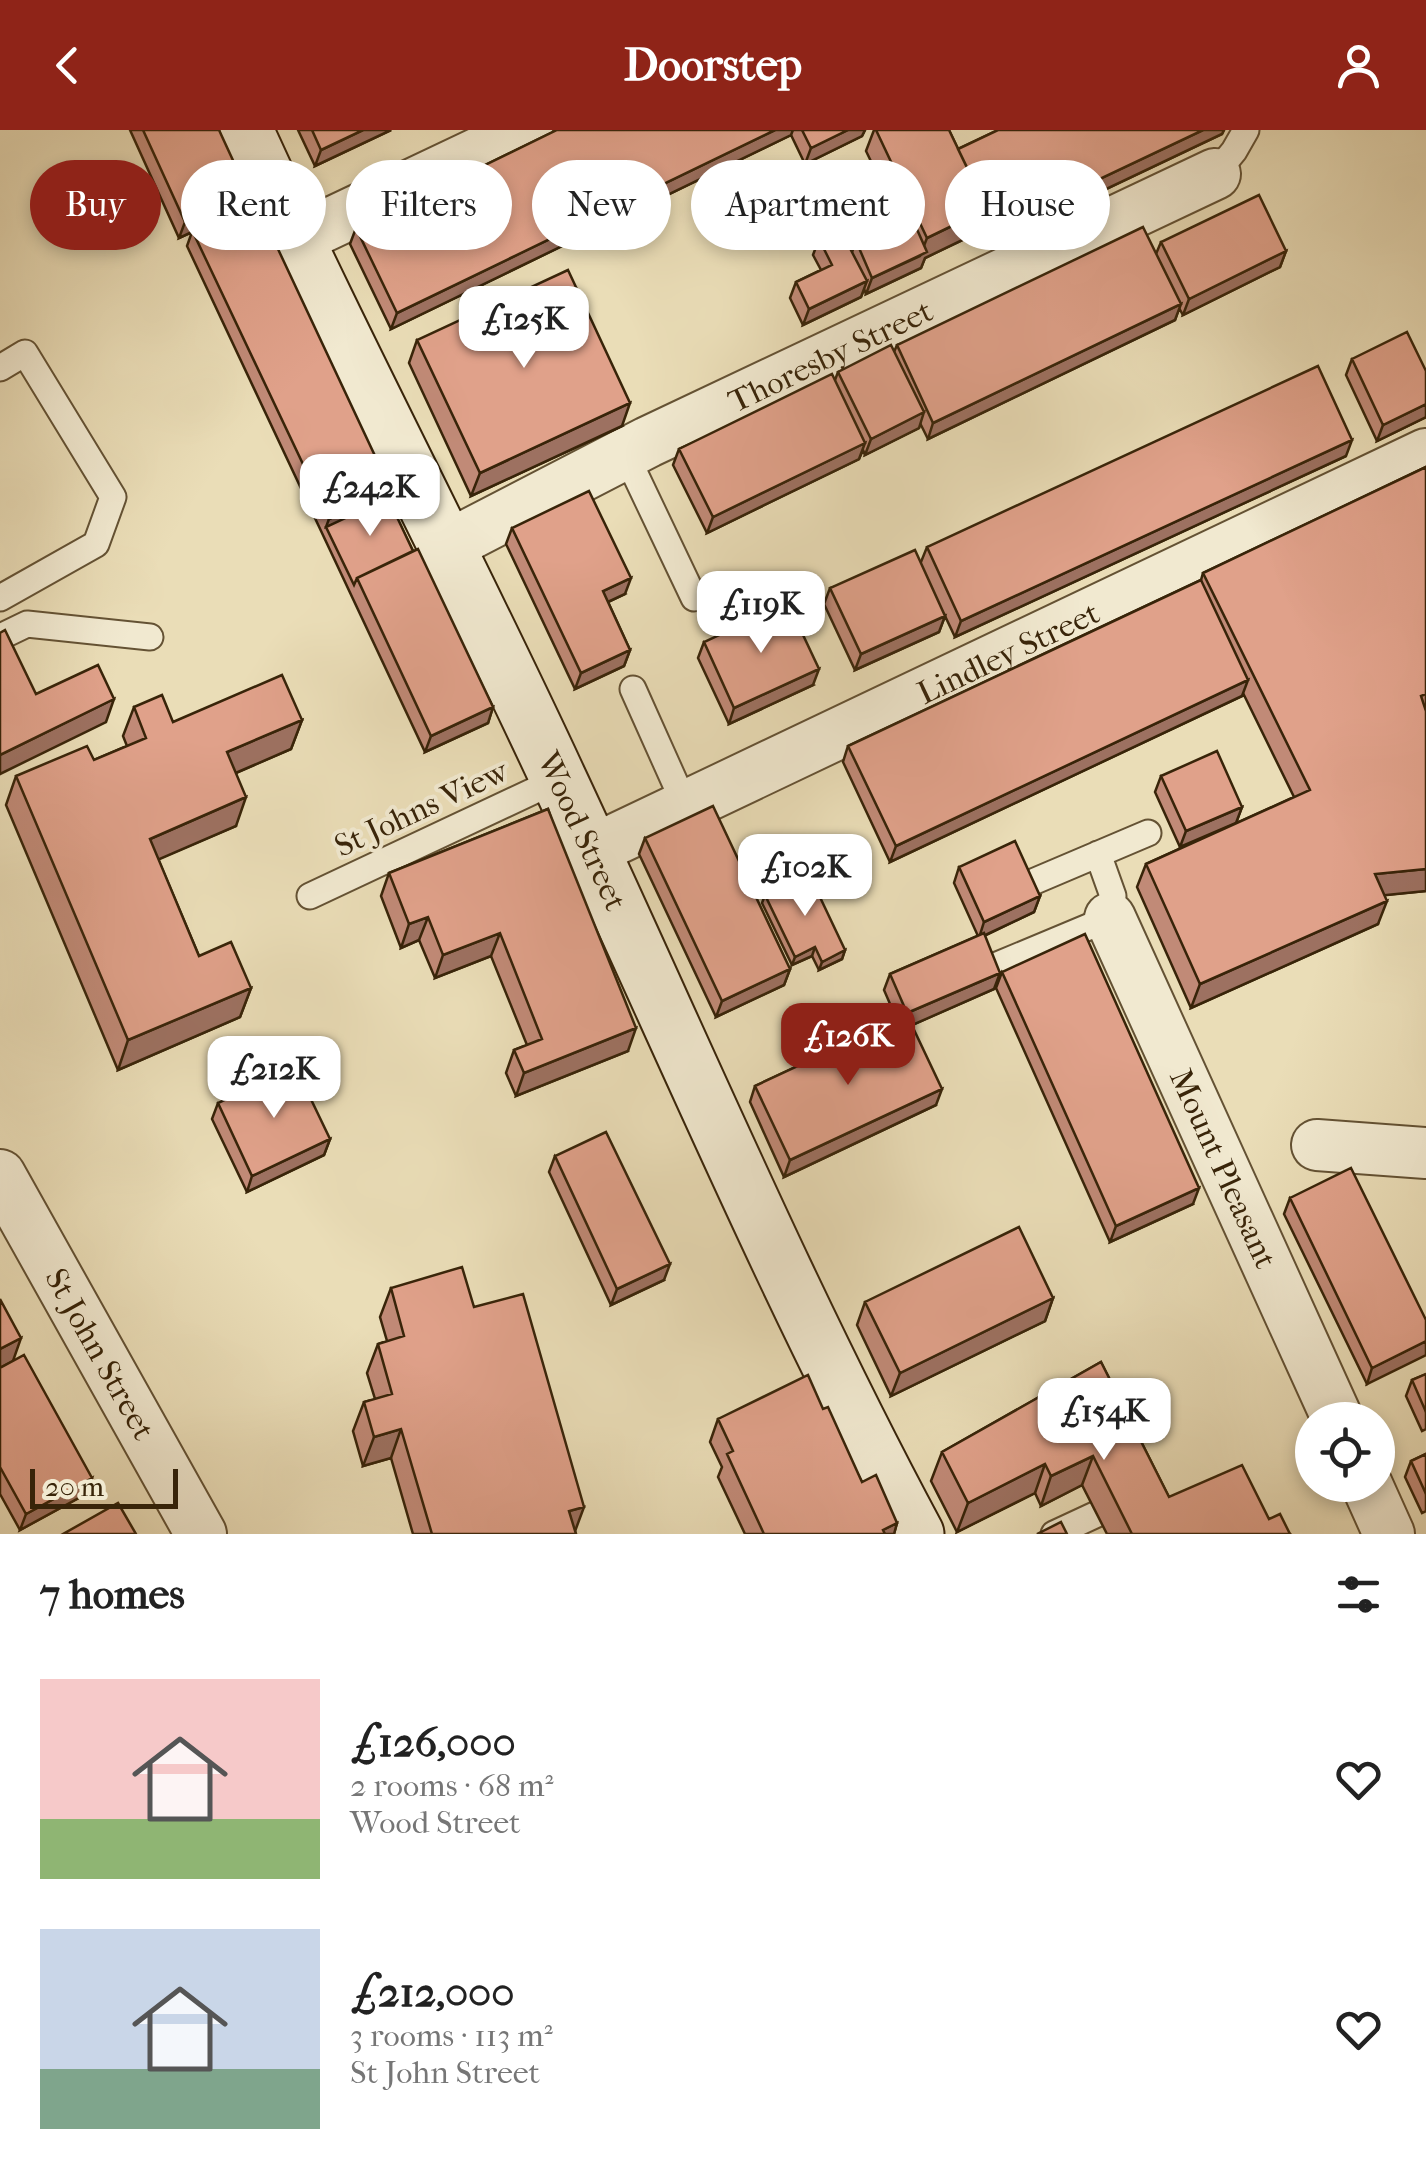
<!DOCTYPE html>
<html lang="en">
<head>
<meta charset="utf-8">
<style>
  body { margin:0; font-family:"IM FELL French Canon",serif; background:#f2f2f2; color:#222; height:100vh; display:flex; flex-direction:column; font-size:38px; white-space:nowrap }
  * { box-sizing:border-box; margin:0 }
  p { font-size:32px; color:#767676 }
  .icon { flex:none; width:55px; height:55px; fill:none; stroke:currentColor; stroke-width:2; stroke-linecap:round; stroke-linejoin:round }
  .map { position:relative; height:1404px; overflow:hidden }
  .drawer { display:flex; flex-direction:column; background:#fff; flex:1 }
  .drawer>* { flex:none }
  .banner { position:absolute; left:30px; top:30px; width:1368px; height:90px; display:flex; gap:20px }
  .fabs { position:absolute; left:1295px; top:1272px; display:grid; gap:20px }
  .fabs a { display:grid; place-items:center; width:100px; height:100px; border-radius:50%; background:#fff; box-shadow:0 5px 15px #0003; font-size:50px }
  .scale { position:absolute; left:30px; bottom:25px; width:148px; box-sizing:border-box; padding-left:10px; border:5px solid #382409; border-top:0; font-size:28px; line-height:35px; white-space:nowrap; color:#382409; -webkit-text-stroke:8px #f1e9d0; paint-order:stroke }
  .price { position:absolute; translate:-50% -85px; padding:0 22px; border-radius:20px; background:#fff; color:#222; font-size:32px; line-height:65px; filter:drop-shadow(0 2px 5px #0008) }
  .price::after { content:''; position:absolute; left:50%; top:60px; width:30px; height:22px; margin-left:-15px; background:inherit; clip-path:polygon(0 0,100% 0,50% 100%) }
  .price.active { background:#8f2418; color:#fff }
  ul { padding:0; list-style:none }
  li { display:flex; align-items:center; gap:30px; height:250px; padding:0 40px }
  li span { display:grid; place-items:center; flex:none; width:280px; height:200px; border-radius:0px; color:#555 }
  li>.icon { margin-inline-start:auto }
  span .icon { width:120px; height:120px; fill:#fffc; stroke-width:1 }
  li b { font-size:42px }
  h2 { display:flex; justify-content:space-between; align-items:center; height:120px; padding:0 40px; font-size:42px }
  .tag { padding:0 35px; border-radius:45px; background:#fff; box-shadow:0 5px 15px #0003; font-size:35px; line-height:90px }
  .tag.active { background:#8f2418; color:#fff }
  header { display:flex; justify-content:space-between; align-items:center; height:130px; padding:0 40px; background:#8f2418; color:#fff; font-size:45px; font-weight:800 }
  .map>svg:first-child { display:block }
</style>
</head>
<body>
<header><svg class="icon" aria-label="back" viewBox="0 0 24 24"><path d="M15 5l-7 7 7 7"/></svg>Doorstep<svg class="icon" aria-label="person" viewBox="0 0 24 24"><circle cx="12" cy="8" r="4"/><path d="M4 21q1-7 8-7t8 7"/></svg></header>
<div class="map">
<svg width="1426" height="1404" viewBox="0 0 1426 1404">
  <rect width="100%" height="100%" fill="#eaddb7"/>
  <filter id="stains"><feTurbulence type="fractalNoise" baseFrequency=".002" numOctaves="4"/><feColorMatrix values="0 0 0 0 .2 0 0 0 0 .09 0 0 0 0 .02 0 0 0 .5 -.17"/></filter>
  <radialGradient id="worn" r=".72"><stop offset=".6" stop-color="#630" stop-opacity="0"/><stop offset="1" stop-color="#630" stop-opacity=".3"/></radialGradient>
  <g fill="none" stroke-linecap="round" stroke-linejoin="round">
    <g stroke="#645234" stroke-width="29">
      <path id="lane" d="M 1215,44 L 1234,21 L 1246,0
        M 0,238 L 25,223 L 113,367 L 96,414 L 0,468
        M 625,323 L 694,468
        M 0,507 L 27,494 L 150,507
        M 633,559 L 685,675
        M 1035,751 L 1148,703
        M 310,766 L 559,649
        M 995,836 L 1110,788 L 1113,766 L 1098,724
        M 1054,1404 L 1097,1384"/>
    </g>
    <g stroke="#645234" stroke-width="54">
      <g id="street">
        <path d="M 295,110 L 527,0"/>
        <path id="s1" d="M 447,416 L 648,312 L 1215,44"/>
        <path id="s2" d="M 591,721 L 1426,324"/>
        <path id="s3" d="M 1110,788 L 1338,1290"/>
        <path d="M 1317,1015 L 1426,1023"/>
        <path id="s4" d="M 0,1045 L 201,1404"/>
        <path d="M 1367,1355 L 1389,1404"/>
      </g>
    </g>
    <g stroke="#382409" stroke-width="59">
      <g id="secondary">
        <path id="s5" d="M 245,0 C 344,218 457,430 558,648 C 676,900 784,1158 916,1404"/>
      </g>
    </g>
    <use href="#lane" stroke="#f1e9d0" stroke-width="25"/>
    <use href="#street" stroke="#f1e9d0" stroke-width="50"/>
    <use href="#secondary" stroke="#f1e9d0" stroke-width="55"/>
  </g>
  <path fill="#c18a77" stroke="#382409" stroke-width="2.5" d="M 130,0 L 219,0 L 243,76 L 413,421 L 493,577 L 488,593 L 425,622 L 187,116 L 192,102 L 179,108 Z
    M 298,0 L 391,0 L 315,36 Z
    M 557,0 L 865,0 L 862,6 L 805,34 L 791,5 L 391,199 L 350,114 L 356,98 Z
    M 874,0 L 949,0 L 958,19 L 998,0 L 1224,0 L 1222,4 L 986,116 L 979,102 L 925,128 L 921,138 L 866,164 L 864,159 L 861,167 L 803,195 L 790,168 L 796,152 L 821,140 L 813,125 L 819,109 L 852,122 L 856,111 L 868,106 L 865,101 L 871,85 L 892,75 L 866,21 Z
    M 1161,112 L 1286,121 L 1280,137 L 1183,185 L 1179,178 L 1175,190 L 928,309 L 920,293 L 919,298 L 865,325 L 863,320 L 859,329 L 707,403 L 673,335 L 679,319 L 835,250 L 838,242 L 894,222 L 897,215 L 1156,124 Z
    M 417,210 L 622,296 L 471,366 L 409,233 Z
    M 1352,229 L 1426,241 L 1426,287 L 1377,311 L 1346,245 Z
    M 1346,326 L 955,507 L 945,486 L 939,502 L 855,540 L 824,474 L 830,458 L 921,432 L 927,417 Z
    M 1426,337 L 1426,761 L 1384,765 L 1378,794 L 1191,878 L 1137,757 L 1146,734 L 1294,667 L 1243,563 L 1242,566 L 890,732 L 843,632 L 848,616 L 1201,450 L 1203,443 Z
    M 512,398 L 625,464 L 608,472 L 630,520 L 624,536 L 575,559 L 506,414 Z
    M 704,512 L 813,555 L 729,594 L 698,528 Z
    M 134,577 L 173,592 L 302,590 L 291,619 L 236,643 L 236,696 L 158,729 L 199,826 L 251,858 L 240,887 L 118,940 L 6,675 L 16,646 L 94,630 L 127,616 L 123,606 Z
    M 1161,646 L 1242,677 L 1236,693 L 1180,717 L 1155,662 Z
    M 548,679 L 628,921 L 516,966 L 506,943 L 514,920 L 527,915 L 491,826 L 435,848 L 419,810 L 401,818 L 381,766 L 389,743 Z
    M 645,708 L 790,839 L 784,855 L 716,887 L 639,724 Z
    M 959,737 L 1040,766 L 1034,782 L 984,806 L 994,859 L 912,895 L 936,975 L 784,1047 L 750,972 L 755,956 L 897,890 L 884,860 L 890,844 L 978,806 L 954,753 Z
    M 765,765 L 845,820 L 842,829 L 819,840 L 812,826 L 792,835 L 762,773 Z
    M 1002,842 L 1193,1074 L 1110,1112 L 996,858 Z
    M 218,973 L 330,1009 L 324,1025 L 247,1062 L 212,989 Z
    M 555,1026 L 664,1150 L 611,1175 L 549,1042 Z
    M 1290,1068 L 1426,1190 L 1367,1254 L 1284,1084 Z
    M 391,1158 L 474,1177 L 576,1404 L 413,1404 L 391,1328 L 363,1336 L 353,1301 L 364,1272 L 375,1269 L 367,1243 L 378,1214 L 387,1211 L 380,1187 Z
    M 1053,1168 L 1045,1191 L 891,1266 L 857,1195 L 865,1172 Z
    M 1101,1232 L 1169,1367 L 1269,1389 L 1290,1404 L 1107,1404 L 1082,1355 L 1041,1376 L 1035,1363 L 957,1402 L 931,1351 L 942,1322 Z
    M 0,1238 L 86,1364 L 20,1400 L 0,1364 Z
    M 1426,1244 L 1426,1299 L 1422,1301 L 1406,1266 L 1412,1250 Z
    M 823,1279 L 862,1352 L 897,1393 L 894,1404 L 745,1404 L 718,1347 L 722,1337 L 710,1312 L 718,1289 Z
    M 1426,1324 L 1426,1381 L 1422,1383 L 1405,1347 L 1411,1331 Z"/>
  <path fill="#9d7161" stroke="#382409" stroke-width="2.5" d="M 363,0 L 391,0 L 315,36 L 321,20 Z
    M 775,0 L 793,0 L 791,5 L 391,199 L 397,183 Z
    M 848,0 L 865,0 L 862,6 L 805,34 L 811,18 Z
    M 1203,0 L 1224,0 L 1222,4 L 986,116 L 992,100 Z
    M 248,63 L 242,79 L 179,108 L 185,92 Z
    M 987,79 L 979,102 L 925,128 L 921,138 L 866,164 L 872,148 L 920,126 L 927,108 Z
    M 1286,121 L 1280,137 L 1183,185 L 1189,169 Z
    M 867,151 L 861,167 L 803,195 L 809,179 Z
    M 1181,174 L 1175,190 L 928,309 L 933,293 Z
    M 630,273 L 622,296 L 471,366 L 480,343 Z
    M 1426,274 L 1426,287 L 1377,311 L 1383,295 Z
    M 924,282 L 919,298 L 865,325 L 871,309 Z
    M 1352,310 L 1346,326 L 955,507 L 961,491 Z
    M 865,313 L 859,329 L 707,403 L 713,387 Z
    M 391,360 L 385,377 L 326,397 L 329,389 Z
    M 631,448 L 625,464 L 597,477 L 603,461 Z
    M 945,486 L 939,502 L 855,540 L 861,524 Z
    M 630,520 L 624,536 L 575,559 L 581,543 Z
    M 819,539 L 813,555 L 729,594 L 734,578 Z
    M 1248,550 L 1242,566 L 890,732 L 896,716 Z
    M 114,569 L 106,592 L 0,644 L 0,625 Z
    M 493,577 L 488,593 L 425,622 L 431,606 Z
    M 302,590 L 291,619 L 217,651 L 227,622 Z
    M 246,667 L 236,696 L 139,738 L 150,709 Z
    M 1242,677 L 1236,693 L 1180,717 L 1186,701 Z
    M 1426,739 L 1426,761 L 1367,767 L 1375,744 Z
    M 1040,766 L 1034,782 L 979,808 L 984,792 Z
    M 1387,771 L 1378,794 L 1191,878 L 1200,854 Z
    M 428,787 L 419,810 L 401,818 L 409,794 Z
    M 500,803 L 491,826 L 435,848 L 443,825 Z
    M 815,817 L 812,826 L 792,835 L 795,827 Z
    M 845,820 L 842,829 L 819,840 L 822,832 Z
    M 790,839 L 784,855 L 716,887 L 722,871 Z
    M 1000,843 L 994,859 L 901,900 L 907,883 Z
    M 251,858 L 240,887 L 118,940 L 128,910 Z
    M 636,898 L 628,921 L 516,966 L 524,943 Z
    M 942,959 L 936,975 L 784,1047 L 790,1030 Z
    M 330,1009 L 324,1025 L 247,1062 L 252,1046 Z
    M 1199,1058 L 1193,1074 L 1110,1112 L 1116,1096 Z
    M 670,1134 L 664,1150 L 611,1175 L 617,1159 Z
    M 1053,1168 L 1045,1191 L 891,1266 L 900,1243 Z
    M 21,1208 L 13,1231 L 0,1238 L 0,1219 Z
    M 1426,1211 L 1426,1225 L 1367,1254 L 1372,1238 Z
    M 401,1299 L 391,1328 L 363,1336 L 374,1307 Z
    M 1093,1326 L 1082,1355 L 1041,1376 L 1051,1346 Z
    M 1045,1334 L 1035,1363 L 957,1402 L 968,1373 Z
    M 92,1348 L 86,1364 L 20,1400 L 26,1384 Z
    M 584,1377 L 574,1404 L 569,1381 Z
    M 897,1393 L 894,1404 L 881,1404 L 883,1400 Z"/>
  <path fill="#e0a18a" stroke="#382409" stroke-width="2.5" d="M 143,0 L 219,0 L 248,63 L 185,92 Z
    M 312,0 L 363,0 L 321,20 Z
    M 557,0 L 775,0 L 397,183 L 356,98 Z
    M 802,0 L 848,0 L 811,18 Z
    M 876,0 L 949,0 L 987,79 L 927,108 Z
    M 998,0 L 1203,0 L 992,100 L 985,86 L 987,79 L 958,19 Z
    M 1259,65 L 1286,121 L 1189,169 L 1161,112 Z
    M 255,70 L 391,360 L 329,389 L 192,100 Z
    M 904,70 L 927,122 L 872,148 L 856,111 L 878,101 L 871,85 Z
    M 1143,97 L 1181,174 L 933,293 L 897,215 Z
    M 840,99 L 867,151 L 809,179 L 796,152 L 832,135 L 819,109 Z
    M 568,140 L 630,273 L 480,343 L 417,210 Z
    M 1407,202 L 1426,241 L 1426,274 L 1383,295 L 1352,229 Z
    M 891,215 L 924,282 L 871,309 L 838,242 Z
    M 1318,236 L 1352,310 L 961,491 L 927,417 Z
    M 832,244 L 865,313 L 713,387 L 679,319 Z
    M 1426,337 L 1426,564 L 1421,566 L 1426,581 L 1426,739 L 1375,744 L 1387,771 L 1200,854 L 1146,734 L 1310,660 L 1203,443 Z
    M 589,361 L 631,448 L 603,461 L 630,520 L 581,543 L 512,398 Z
    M 388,368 L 413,421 L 357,448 L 354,455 L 326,397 Z
    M 418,419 L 493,577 L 431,606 L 357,448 Z
    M 915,420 L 945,486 L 861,524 L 830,458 Z
    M 1201,450 L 1248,550 L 896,716 L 848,616 Z
    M 788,473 L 819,539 L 734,578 L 704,512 Z
    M 5,500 L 36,564 L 98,535 L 114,569 L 0,625 L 0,503 Z
    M 282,545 L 302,590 L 227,622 L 246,667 L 150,709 L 199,826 L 231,812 L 251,858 L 128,910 L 16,646 L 87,616 L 94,630 L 146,608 L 134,577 L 162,565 L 173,592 Z
    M 1217,621 L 1242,677 L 1186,701 L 1161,646 Z
    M 713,676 L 790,839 L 722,871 L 645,708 Z
    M 548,679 L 636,898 L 524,943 L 514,920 L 542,909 L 500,803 L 443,825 L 428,787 L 409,794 L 389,743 Z
    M 1015,711 L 1040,766 L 984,792 L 959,737 Z
    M 809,744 L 845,820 L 822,832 L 815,817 L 795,827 L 765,765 Z
    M 984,803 L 1000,843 L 907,883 L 890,844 Z
    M 1085,804 L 1199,1058 L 1116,1096 L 1002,842 Z
    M 907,885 L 942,959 L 790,1030 L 755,956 Z
    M 295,936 L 330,1009 L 252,1046 L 218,973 Z
    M 606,1002 L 670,1134 L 617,1159 L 555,1026 Z
    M 1351,1038 L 1426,1190 L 1426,1211 L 1372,1238 L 1290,1068 Z
    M 1019,1097 L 1053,1168 L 900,1243 L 865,1172 Z
    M 462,1137 L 474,1177 L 523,1164 L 584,1377 L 569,1381 L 576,1404 L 432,1404 L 401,1299 L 374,1307 L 364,1272 L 392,1264 L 378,1214 L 404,1206 L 391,1158 Z
    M 0,1169 L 21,1208 L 0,1219 Z
    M 24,1225 L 92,1348 L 26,1384 L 0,1337 L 0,1238 Z
    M 1101,1232 L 1169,1367 L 1242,1335 L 1269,1389 L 1280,1384 L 1290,1404 L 1132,1404 L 1093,1326 L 1051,1346 L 1045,1334 L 968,1373 L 942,1322 Z
    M 1426,1244 L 1426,1282 L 1412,1250 Z
    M 808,1245 L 823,1279 L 828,1277 L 862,1352 L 876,1345 L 897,1393 L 883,1400 L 885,1404 L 764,1404 L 727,1324 L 733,1321 L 718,1289 Z
    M 1426,1324 L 1426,1364 L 1411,1331 Z
    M 118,1373 L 136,1404 L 63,1404 Z
    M 1061,1392 L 1067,1404 L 1037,1404 Z"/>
  <g text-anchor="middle" stroke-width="8" stroke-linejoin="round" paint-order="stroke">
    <g font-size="32" fill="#382409" stroke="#f1e9d0">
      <text dy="11" stroke="none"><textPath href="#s1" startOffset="428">Thoresby Street</textPath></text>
      <text dy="11" stroke="none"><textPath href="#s2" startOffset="462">Lindley Street</textPath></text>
      <text transform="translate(421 678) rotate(-25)" y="11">St Johns View</text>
      <text dy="11" stroke="none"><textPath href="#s5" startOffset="778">Wood Street</textPath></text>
      <text dy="11" stroke="none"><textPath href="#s3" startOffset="275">Mount Pleasant</textPath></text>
      <text dy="11" stroke="none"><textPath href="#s4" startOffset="205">St John Street</textPath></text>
    </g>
  </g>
  <rect width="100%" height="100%" filter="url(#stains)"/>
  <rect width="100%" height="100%" fill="url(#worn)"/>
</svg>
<div class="fabs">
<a><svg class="icon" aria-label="locate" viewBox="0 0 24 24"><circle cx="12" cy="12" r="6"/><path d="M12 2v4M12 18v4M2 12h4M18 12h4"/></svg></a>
</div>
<div class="scale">20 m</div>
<b class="price" style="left:524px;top:241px">£125K</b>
<b class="price" style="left:370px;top:409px">£242K</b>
<b class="price" style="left:761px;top:526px">£119K</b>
<b class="price" style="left:805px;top:789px">£102K</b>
<b class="price active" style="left:848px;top:958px">£126K</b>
<b class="price" style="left:274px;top:991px">£212K</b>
<b class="price" style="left:1104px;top:1333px">£154K</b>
<div class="banner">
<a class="tag active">Buy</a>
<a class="tag">Rent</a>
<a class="tag">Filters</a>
<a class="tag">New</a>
<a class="tag">Apartment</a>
<a class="tag">House</a>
</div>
</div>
<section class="drawer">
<h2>7 homes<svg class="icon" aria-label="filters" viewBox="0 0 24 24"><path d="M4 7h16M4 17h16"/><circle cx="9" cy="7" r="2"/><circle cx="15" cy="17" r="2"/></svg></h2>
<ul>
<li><span style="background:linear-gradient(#f6c9c9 70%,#8fb573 0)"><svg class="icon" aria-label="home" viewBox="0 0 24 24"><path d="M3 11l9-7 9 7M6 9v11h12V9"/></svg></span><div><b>£126,000</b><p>2 rooms · 68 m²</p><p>Wood Street</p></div><svg class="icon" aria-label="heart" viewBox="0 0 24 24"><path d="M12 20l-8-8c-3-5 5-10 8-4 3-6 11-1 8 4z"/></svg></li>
<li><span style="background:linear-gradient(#c9d6e8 70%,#7fa58c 0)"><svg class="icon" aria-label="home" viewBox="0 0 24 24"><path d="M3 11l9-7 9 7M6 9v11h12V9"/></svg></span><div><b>£212,000</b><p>3 rooms · 113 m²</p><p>St John Street</p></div><svg class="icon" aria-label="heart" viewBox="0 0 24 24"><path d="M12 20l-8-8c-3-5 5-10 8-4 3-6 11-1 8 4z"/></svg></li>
</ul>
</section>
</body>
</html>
